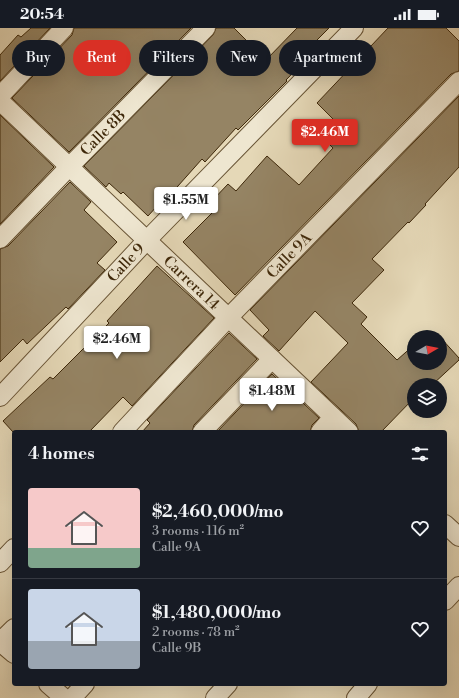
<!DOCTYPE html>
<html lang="en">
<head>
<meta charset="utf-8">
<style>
  body { margin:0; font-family:"Libre Bodoni",serif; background:#242831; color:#f1f3f6; height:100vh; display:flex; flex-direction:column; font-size:15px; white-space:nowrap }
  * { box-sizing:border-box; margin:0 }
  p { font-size:13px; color:#9ea1a6 }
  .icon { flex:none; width:22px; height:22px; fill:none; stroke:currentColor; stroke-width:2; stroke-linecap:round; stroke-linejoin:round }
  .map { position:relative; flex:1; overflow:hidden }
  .details { position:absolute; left:12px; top:402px; width:435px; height:256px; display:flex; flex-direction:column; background:#171b24; border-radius:4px; box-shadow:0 4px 16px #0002 }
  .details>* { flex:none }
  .guide { position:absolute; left:12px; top:12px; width:435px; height:36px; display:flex; gap:8px }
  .needle { width:26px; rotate:80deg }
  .controls { position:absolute; left:407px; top:302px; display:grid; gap:8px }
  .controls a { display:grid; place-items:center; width:40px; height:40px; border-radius:50%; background:#171b24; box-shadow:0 4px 16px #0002; font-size:20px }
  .price { position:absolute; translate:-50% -34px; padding:0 9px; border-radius:4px; background:#fff; color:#222; font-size:13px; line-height:26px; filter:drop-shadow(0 1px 2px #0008) }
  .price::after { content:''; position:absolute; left:50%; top:24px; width:12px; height:9px; margin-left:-6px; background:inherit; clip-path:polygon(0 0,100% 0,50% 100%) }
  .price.current { background:#d93025; color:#fff }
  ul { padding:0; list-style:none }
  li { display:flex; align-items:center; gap:12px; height:100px; padding:0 16px }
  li+li { border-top:1px solid #363941 }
  li span { display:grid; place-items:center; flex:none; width:112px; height:80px; border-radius:4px; color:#555 }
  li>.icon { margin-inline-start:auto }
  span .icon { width:48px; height:48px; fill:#fffc; stroke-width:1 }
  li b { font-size:17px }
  h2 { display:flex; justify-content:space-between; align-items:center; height:48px; padding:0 16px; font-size:17px }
  .chip { padding:0 14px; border-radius:18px; background:#171b24; box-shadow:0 4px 16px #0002; font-size:14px; line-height:36px }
  .chip.current { background:#d93025; color:#fff }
  .status { display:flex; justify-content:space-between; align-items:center; height:28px; padding:0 20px; background:#171b24; direction:ltr }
  .status svg { height:11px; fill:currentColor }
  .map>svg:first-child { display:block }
</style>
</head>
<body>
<div class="status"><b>20:54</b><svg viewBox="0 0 49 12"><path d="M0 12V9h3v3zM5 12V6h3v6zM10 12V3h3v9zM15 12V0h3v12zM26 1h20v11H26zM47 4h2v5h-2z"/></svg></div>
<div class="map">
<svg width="459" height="670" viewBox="0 0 459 670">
  <rect width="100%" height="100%" fill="#e5d8b7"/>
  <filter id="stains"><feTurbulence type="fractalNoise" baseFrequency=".005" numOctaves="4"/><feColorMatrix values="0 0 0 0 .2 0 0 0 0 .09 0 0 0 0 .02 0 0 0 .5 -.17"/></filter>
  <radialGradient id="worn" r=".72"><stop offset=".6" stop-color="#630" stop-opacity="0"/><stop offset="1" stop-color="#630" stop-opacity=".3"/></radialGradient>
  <path fill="#958464" stroke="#3e280a" d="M 31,0 L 50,0 L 0,53 L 0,27 L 18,7 L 21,9 Z
    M 74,0 L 191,0 L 69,124 L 12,70 L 72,7 Z
    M 216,0 L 234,0 L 266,32 L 297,0 L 329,0 L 317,12 L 321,16 L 286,52 L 287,53 L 238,102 L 236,100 L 205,134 L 202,131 L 170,167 L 168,166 L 148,188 L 123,164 L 121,166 L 109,155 L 106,159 L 84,138 L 213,7 Z
    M 388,0 L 446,0 L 459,13 L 459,43 L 451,46 L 235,267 L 183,214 L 217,180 L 211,174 L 228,156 L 236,163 L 267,128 L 299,157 L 333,120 L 328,115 L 342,100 L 317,75 Z
    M 459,68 L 459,139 L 425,176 L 426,177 L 409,195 L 408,194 L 372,231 L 384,242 L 352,275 L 367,289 L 361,296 L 397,332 L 414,317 L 414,335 L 440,335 L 440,309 L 459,330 L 459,332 L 432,357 L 414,357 L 414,370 L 381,404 L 359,404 L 356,396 L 311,354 L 348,315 L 315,283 L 279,323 L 263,308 L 269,302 L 250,282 Z
    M 0,87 L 54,139 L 0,196 Z
    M 70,154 L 91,174 L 84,182 L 117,214 L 97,235 L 105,242 L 68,281 L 66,279 L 27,316 L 23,311 L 0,334 L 0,221 L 8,218 Z
    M 157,238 L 214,290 L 132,378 L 123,369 L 89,404 L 13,404 L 3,393 L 50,349 L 53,351 L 109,295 L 107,293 Z
    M 229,305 L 257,331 L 194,397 L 192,404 L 142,404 L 150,395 L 147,392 Z
    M 272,346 L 319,390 L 312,397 L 310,404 L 217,404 Z"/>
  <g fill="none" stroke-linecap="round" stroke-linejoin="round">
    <g stroke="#685435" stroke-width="20">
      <g id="minor">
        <path d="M 0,68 L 64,0"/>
        <path id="s1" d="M 0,73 L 349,404"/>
        <path id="s2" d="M 0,211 L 69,139 L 206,0"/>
        <path id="s3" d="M 0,369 L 147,212 L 354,0"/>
        <path id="s4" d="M 122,404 L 228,290 L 459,53"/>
        <path d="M 202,404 L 272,331"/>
        <path d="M 320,404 L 333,389"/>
        <path d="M 445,496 L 459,509"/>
        <path d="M 0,535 L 14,520"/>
        <path d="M 445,573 L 459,558"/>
        <path d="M 0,614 L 14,600"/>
        <path d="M 0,614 L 14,626"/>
        <path d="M 48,656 L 64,670"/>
        <path d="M 72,670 L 85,656"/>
        <path d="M 215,670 L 228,656"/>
        <path d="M 356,670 L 368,656"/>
      </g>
    </g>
    <use href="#minor" stroke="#eee6d0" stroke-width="18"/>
  </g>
  <g text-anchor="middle" stroke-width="3.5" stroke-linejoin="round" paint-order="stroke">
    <g font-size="15" fill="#3e280a" stroke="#eee6d0">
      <text dy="5" stroke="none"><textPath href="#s2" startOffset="148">Calle 8B</textPath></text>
      <text dy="5" stroke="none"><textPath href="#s4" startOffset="243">Calle 9A</textPath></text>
      <text dy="5" stroke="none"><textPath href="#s3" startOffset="184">Calle 9</textPath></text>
      <text dy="5" stroke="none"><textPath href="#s1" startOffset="264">Carrera 14</textPath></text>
    </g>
  </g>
  <rect width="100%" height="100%" filter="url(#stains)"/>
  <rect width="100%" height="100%" fill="url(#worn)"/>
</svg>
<div class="controls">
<a><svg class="needle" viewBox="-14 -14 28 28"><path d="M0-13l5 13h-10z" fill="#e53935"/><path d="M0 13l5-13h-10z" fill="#9ea1a6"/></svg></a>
<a><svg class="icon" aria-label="layers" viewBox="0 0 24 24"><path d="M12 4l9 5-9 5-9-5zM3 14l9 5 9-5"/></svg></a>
</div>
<b class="price current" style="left:325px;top:125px">$2.46M</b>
<b class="price" style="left:186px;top:193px">$1.55M</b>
<b class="price" style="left:117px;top:332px">$2.46M</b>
<b class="price" style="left:272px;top:384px">$1.48M</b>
<div class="guide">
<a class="chip">Buy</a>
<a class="chip current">Rent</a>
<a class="chip">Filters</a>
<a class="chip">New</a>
<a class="chip">Apartment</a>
</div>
<section class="details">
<h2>4 homes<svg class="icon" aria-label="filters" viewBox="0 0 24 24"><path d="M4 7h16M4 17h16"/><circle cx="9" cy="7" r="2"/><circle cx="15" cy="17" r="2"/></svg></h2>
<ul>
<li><span style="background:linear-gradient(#f6c9c9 75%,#7fa58c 0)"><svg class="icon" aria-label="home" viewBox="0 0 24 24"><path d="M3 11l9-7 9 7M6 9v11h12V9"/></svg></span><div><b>$2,460,000/mo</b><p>3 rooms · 116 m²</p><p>Calle 9A</p></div><svg class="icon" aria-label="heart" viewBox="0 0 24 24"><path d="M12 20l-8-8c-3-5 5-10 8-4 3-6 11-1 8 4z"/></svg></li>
<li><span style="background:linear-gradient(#c9d6e8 65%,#9aa5b1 0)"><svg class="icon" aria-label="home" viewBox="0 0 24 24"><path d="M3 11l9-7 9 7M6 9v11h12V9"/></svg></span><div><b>$1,480,000/mo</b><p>2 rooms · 78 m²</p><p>Calle 9B</p></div><svg class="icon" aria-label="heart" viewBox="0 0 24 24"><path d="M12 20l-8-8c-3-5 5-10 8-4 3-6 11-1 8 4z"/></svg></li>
</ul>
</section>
</div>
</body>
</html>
